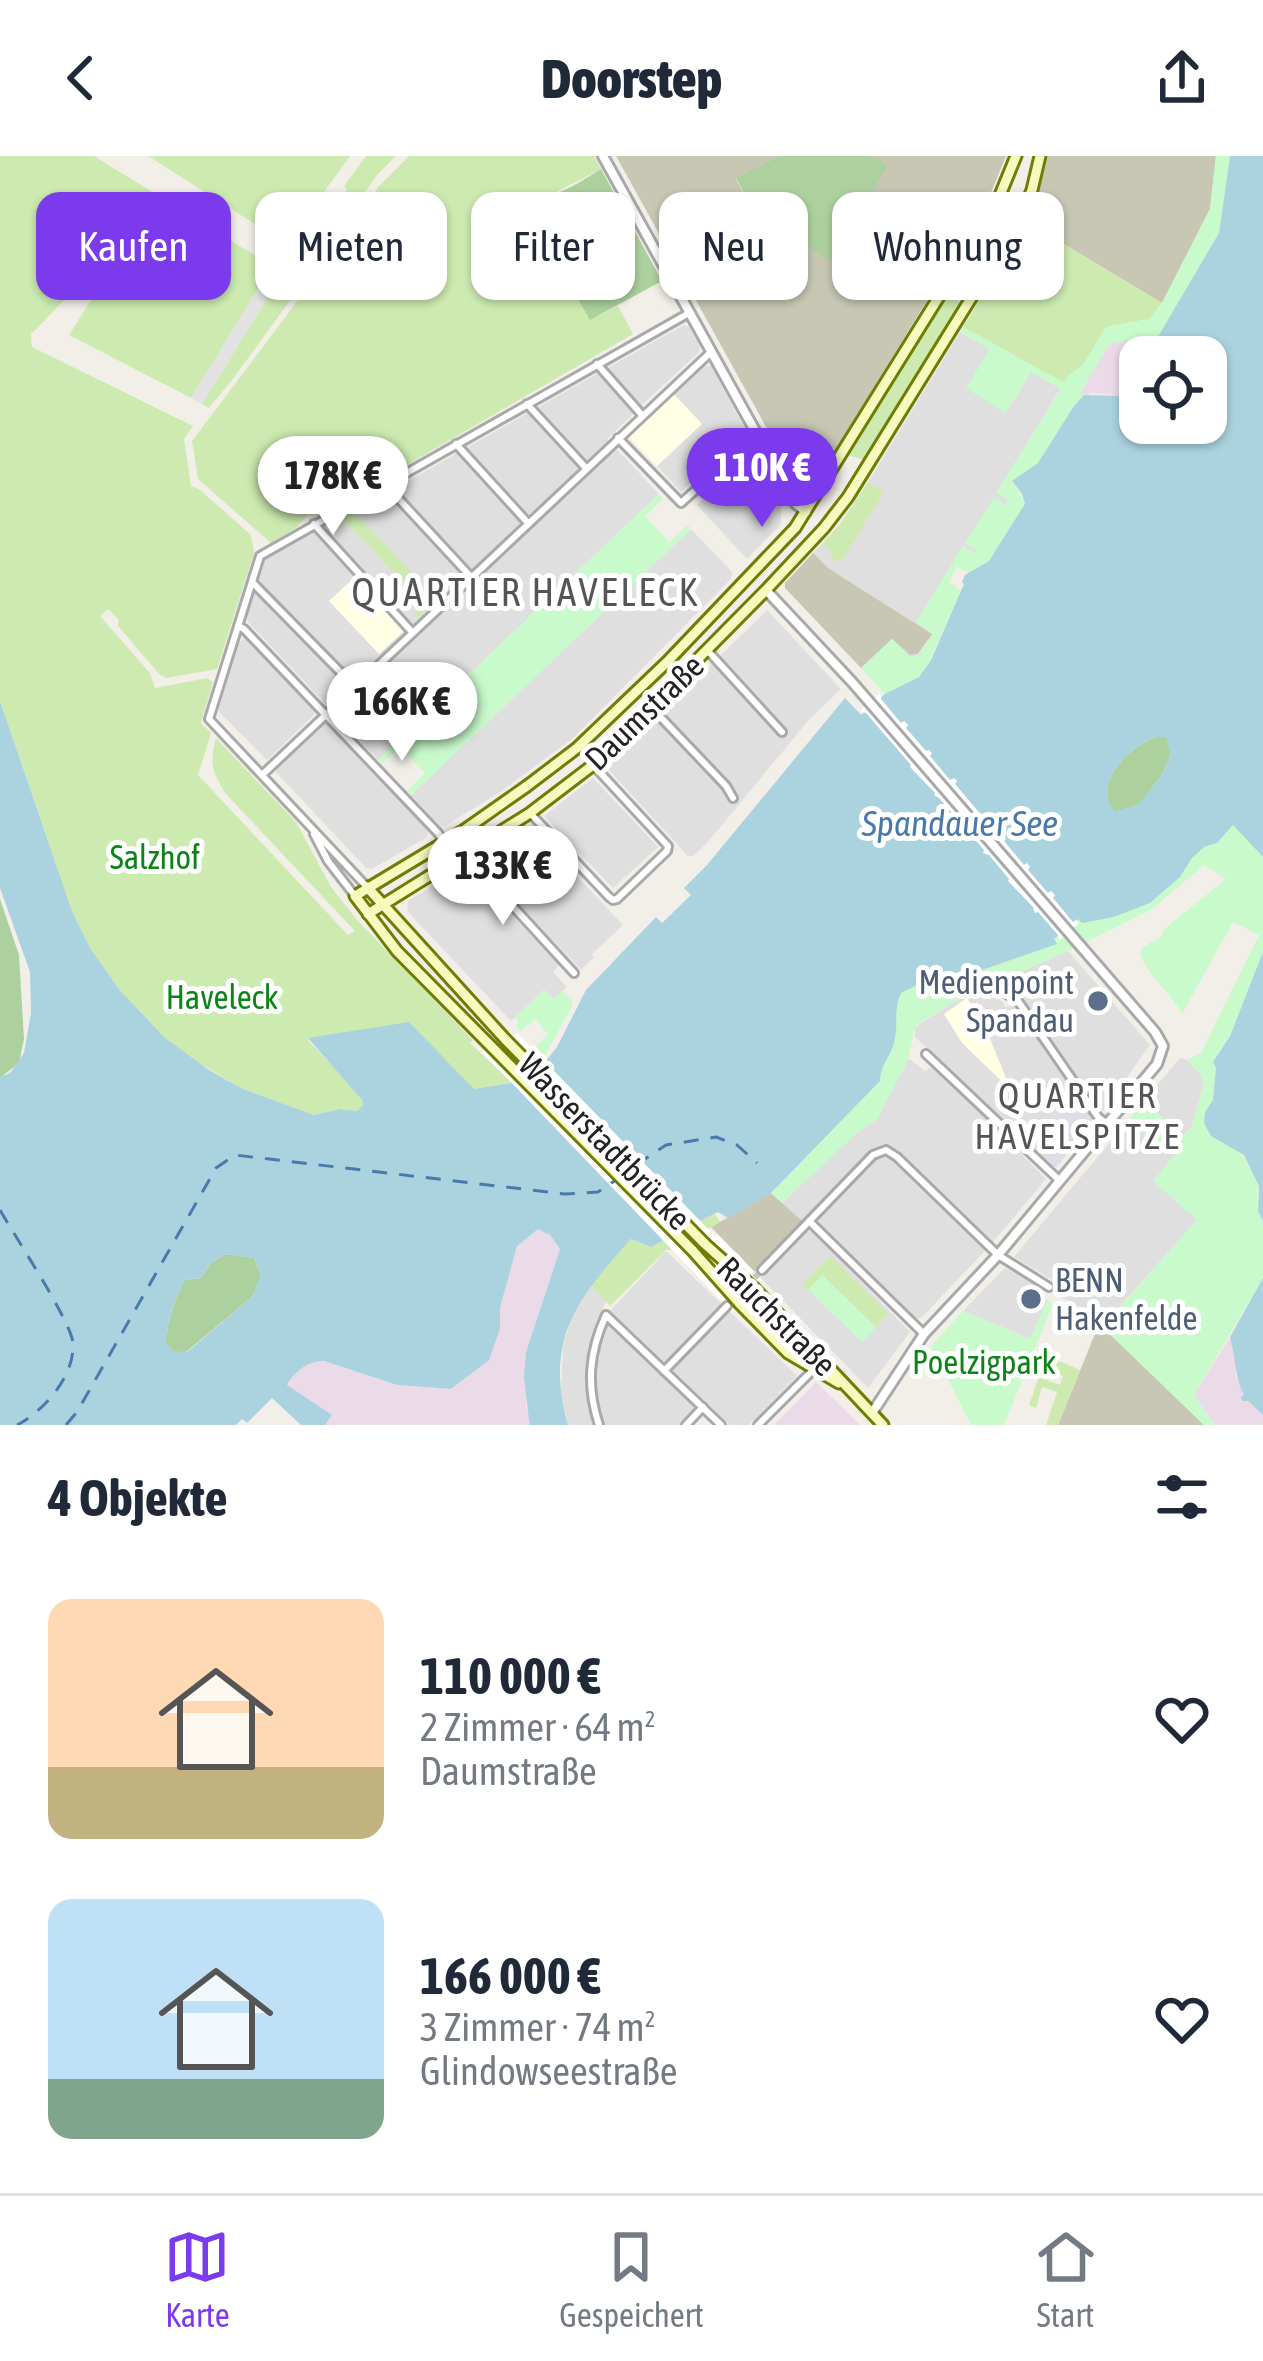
<!DOCTYPE html>
<html lang="de">
<head>
<meta charset="utf-8">
<style>
  body { margin:0; font-family:"Asap Condensed",sans-serif; background:#f6f6f7; color:#1f2937; height:100vh; display:flex; flex-direction:column; font-size:45px; white-space:nowrap }
  * { box-sizing:border-box; margin:0 }
  p { font-size:39px; color:#747a83 }
  .icon { flex:none; width:66px; height:66px; fill:none; stroke:currentColor; stroke-width:2; stroke-linecap:round; stroke-linejoin:round }
  .map { position:relative; height:1269px; overflow:hidden }
  .panel { display:flex; flex-direction:column; background:#fff; flex:1 }
  .panel>* { flex:none }
  .hud { position:absolute; left:36px; top:36px; width:1191px; height:108px; display:flex; gap:24px }
  .tools { position:absolute; left:1119px; top:180px; display:grid; gap:24px }
  .tools a { display:grid; place-items:center; width:108px; height:108px; border-radius:24px; background:#fff; box-shadow:0 3px 9px #0004; font-size:60px }
  .price { position:absolute; translate:-50% -102px; padding:0 27px; border-radius:42px; background:#fff; color:#222; font-size:39px; line-height:78px; filter:drop-shadow(0 3px 6px #0008) }
  .price::after { content:''; position:absolute; left:50%; top:72px; width:36px; height:27px; margin-left:-18px; background:inherit; clip-path:polygon(0 0,100% 0,50% 100%) }
  .price.current { background:#7c3aed; color:#fff }
  ul { padding:0; list-style:none }
  li { display:flex; align-items:center; gap:36px; height:300px; padding:0 48px }
  li span { display:grid; place-items:center; flex:none; width:336px; height:240px; border-radius:24px; color:#555 }
  li>.icon { margin-inline-start:auto }
  span .icon { width:144px; height:144px; fill:#fffc; stroke-width:1 }
  li b { font-size:51px }
  h2 { display:flex; justify-content:space-between; align-items:center; height:144px; padding:0 48px; font-size:51px }
  .tag { padding:0 42px; border-radius:24px; background:#fff; box-shadow:0 3px 9px #0004; font-size:42px; line-height:108px }
  .tag.current { background:#7c3aed; color:#fff }
  header { display:flex; justify-content:space-between; align-items:center; height:156px; padding:0 48px; background:#fff; font-size:54px; font-weight:800 }
  .tabs { display:flex; justify-content:space-around; align-items:center; height:168px; border-top:3px solid #e0e1e3; background:#fff; font-size:33px; color:#747a83 }
  .tabs a { display:grid; justify-items:center; gap:6px }
  .tabs .current { color:#7c3aed }
  .map>svg:first-child { display:block }
</style>
</head>
<body>
<header><svg class="icon" aria-label="back" viewBox="0 0 24 24"><path d="M15 5l-7 7 7 7"/></svg>Doorstep<svg class="icon" aria-label="share" viewBox="0 0 24 24"><path d="M12 15V3M7 8l5-5 5 5M5 13v7h14v-7"/></svg></header>
<div class="map">
<svg width="1263" height="1269" viewBox="0 0 1263 1269">
  <rect width="100%" height="100%" fill="#f2efe9"/>
  <path fill="#e0dfdf" d="M 684,169 L 689,171 L 700,190 L 699,196 L 640,251 L 607,216 L 607,212 Z
    M 960,176 L 990,192 L 1006,256 L 1031,216 L 1061,232 L 997,336 L 1009,344 L 976,398 L 963,391 L 917,465 L 933,478 L 919,499 L 910,501 L 892,483 L 911,499 L 919,498 L 932,478 L 828,412 L 813,397 L 840,368 L 859,341 Z
    M 702,209 L 711,210 L 745,273 L 681,336 L 657,310 L 701,268 L 673,237 Z
    M 598,217 L 635,256 L 607,283 L 659,338 L 378,604 L 248,466 L 246,461 L 255,434 L 252,431 L 261,405 L 266,399 L 283,393 L 391,332 L 394,333 Z
    M 755,296 L 758,296 L 781,337 L 781,368 L 747,403 L 697,349 Z
    M 691,373 L 733,417 L 730,424 L 573,582 L 503,634 L 445,670 L 439,669 L 411,639 Z
    M 767,454 L 841,533 L 808,565 L 707,687 L 693,700 L 688,700 L 606,611 Z
    M 245,481 L 314,554 L 314,559 L 267,604 L 220,557 L 218,551 L 238,488 Z
    M 323,568 L 328,568 L 428,675 L 427,681 L 372,713 L 366,712 L 276,616 L 276,613 Z
    M 593,622 L 658,691 L 613,732 L 544,660 Z
    M 529,670 L 623,769 L 592,798 L 594,801 L 581,814 L 476,703 Z
    M 466,710 L 559,809 L 553,816 L 567,831 L 554,843 L 544,834 L 511,865 L 407,755 L 408,745 Z
    M 1068,795 L 1150,889 L 1103,955 L 1096,953 L 1008,824 L 992,833 L 1006,851 L 1016,848 L 1090,956 L 1093,967 L 1056,1011 L 1050,1011 L 915,881 L 915,871 L 986,825 L 990,829 Z
    M 1180,902 L 1187,904 L 1202,919 L 1203,930 L 1191,973 L 1179,982 L 1146,942 Z
    M 908,904 L 911,904 L 925,915 L 934,909 L 1046,1023 L 992,1087 L 888,989 L 875,992 L 803,1067 L 782,1047 L 857,976 L 877,963 Z
    M 1126,967 L 1177,997 L 1197,1064 L 1105,1167 L 1057,1138 L 1062,1130 L 1014,1101 Z
    M 886,999 L 894,1003 L 894,1005 L 986,1094 L 921,1162 L 916,1163 L 816,1067 L 817,1062 L 876,1001 Z
    M 808,1075 L 813,1076 L 910,1176 L 868,1232 L 760,1121 Z
    M 666,1095 L 797,1220 L 749,1269 L 730,1269 L 610,1155 Z
    M 1005,1112 L 1038,1131 L 1040,1140 L 1047,1144 L 1031,1183 L 963,1155 Z
    M 590,1128 L 606,1144 L 590,1190 L 586,1218 L 588,1246 L 595,1269 L 568,1269 L 561,1238 L 563,1190 L 572,1161 Z
    M 608,1167 L 694,1248 L 695,1255 L 682,1269 L 603,1269 L 595,1241 L 593,1217 L 597,1187 L 605,1168 Z"/>
  <path fill="#ebdbe8" d="M 1159,179 L 1150,201 L 1140,201 L 1140,220 L 1130,240 L 1090,237 L 1087,241 L 1080,237 L 1109,188 Z
    M 538,1072 L 550,1079 L 560,1093 L 526,1196 L 526,1247 L 530,1269 L 325,1269 L 331,1259 L 286,1229 L 298,1215 L 313,1204 L 320,1204 L 397,1229 L 451,1233 L 489,1203 L 500,1173 L 500,1152 L 514,1100 L 518,1088 Z
    M 1230,1181 L 1235,1197 L 1236,1222 L 1245,1240 L 1242,1245 L 1248,1245 L 1263,1259 L 1263,1269 L 1215,1269 L 1194,1239 Z
    M 816,1226 L 860,1269 L 774,1269 Z"/>
  <path fill="#ffffe5" d="M 673,237 L 702,268 L 657,310 L 630,282 L 630,278 Z
    M 356,420 L 406,473 L 379,498 L 329,445 Z
    M 967,842 L 986,873 L 1011,934 L 962,887 L 944,858 Z"/>
  <path fill="#c7c7b4" d="M 616,0 L 779,0 L 736,23 L 775,99 L 789,79 L 888,11 L 871,0 L 1006,0 L 988,44 L 976,65 L 967,73 L 966,81 L 821,317 L 812,312 L 798,285 L 780,296 Z
    M 1048,0 L 1216,0 L 1210,53 L 1162,147 L 1062,87 L 1019,90 L 1015,88 L 1036,47 Z
    M 813,397 L 828,412 L 932,478 L 918,498 L 910,499 L 892,483 L 861,512 L 785,432 L 785,427 Z
    M 771,1037 L 803,1066 L 755,1116 L 711,1071 Z
    M 1099,1168 L 1104,1172 L 1204,1269 L 1058,1269 Z"/>
  <path fill="#cdebb0" d="M 0,0 L 94,0 L 272,110 L 191,242 L 69,179 L 111,112 L 104,104 L 31,178 L 32,191 L 193,270 L 184,283 L 191,330 L 199,333 L 251,379 L 254,397 L 217,513 L 166,522 L 160,519 L 118,470 L 119,464 L 108,453 L 100,460 L 150,517 L 155,532 L 207,522 L 213,526 L 201,567 L 211,577 L 198,619 L 348,779 L 355,775 L 226,638 C 212,616 209,608 216,582 L 296,666 L 331,731 L 357,764 L 473,884 L 470,887 L 512,927 L 474,933 L 461,923 L 308,882 L 308,884 L 357,936 L 365,949 L 357,955 L 340,953 L 314,959 L 243,933 L 187,900 L 165,882 L 119,833 L 90,792 L 72,755 L 0,545 Z
    M 148,0 L 350,0 L 286,88 Z
    M 366,0 L 396,0 L 378,18 L 355,50 L 298,101 L 291,102 L 294,94 L 297,94 L 337,39 L 342,41 L 347,34 L 344,30 Z
    M 409,0 L 594,0 L 601,13 L 548,40 L 535,40 L 591,163 L 618,150 L 633,178 L 386,321 L 359,299 L 296,372 L 271,387 L 198,323 L 192,285 L 347,79 L 379,30 Z
    M 1003,45 L 1020,54 L 966,144 L 949,133 Z
    M 333,79 L 335,83 L 235,220 L 209,252 L 202,248 L 282,118 L 281,116 L 299,107 Z
    M 1062,87 L 1162,147 L 1149,163 L 1106,171 L 1083,209 L 1069,219 L 1064,227 L 963,171 L 1015,88 L 1019,90 Z
    M 946,137 L 963,148 L 866,304 L 846,299 Z
    M 868,326 L 884,336 L 842,405 L 836,402 L 833,406 L 830,402 L 833,398 L 823,388 L 840,368 Z
    M 352,354 L 437,443 L 417,462 L 413,458 L 423,448 L 345,365 L 334,374 L 328,368 Z
    M 715,1058 L 720,1066 L 670,1094 L 666,1094 L 610,1150 L 590,1128 L 631,1083 L 651,1091 Z
    M 830,1100 L 889,1158 L 876,1171 L 823,1120 L 808,1134 L 802,1128 Z
    M 1033,1194 L 1080,1214 L 1058,1269 L 1046,1269 L 1057,1236 L 1042,1231 L 1036,1252 L 1029,1249 L 1039,1221 L 1060,1229 L 1063,1220 L 1041,1212 L 1037,1222 L 1024,1218 Z"/>
  <path fill="#add19e" d="M 779,0 L 871,0 L 888,10 L 830,104 L 789,79 L 776,100 L 736,22 Z
    M 601,13 L 662,125 L 590,164 L 522,46 C 533,41 541,42 553,38 C 569,34 586,22 601,13 Z
    M 1156,581 L 1167,581 L 1171,599 L 1161,620 L 1140,648 L 1114,657 C 1093,628 1126,592 1156,581 Z
    M 0,743 L 19,799 L 24,883 L 19,907 L 0,922 Z
    M 226,1098 L 254,1102 L 261,1119 L 253,1140 L 186,1196 L 173,1196 L 165,1186 C 169,1163 173,1144 185,1124 L 201,1122 L 210,1108 Z"/>
  <path fill="#c8facc" d="M 1216,0 L 1230,0 L 1219,77 L 1159,179 L 1109,188 L 1081,236 L 1084,239 C 1064,259 1057,287 1038,307 C 1031,314 1020,319 1012,325 L 1026,348 L 989,405 L 970,418 L 957,411 L 949,426 L 961,435 L 930,504 L 919,521 L 885,538 L 861,512 L 892,483 L 910,501 L 919,499 L 933,478 L 916,466 L 963,390 L 976,397 L 977,394 L 965,387 L 994,342 L 1006,349 L 1008,344 L 996,336 L 1061,233 L 1031,216 L 1005,257 L 966,232 L 990,193 L 960,176 L 963,171 L 1064,227 L 1069,219 L 1083,209 L 1106,171 L 1149,163 L 1162,147 L 1210,53 Z
    M 659,338 L 663,343 L 645,360 L 669,386 L 688,369 L 691,373 L 411,639 L 407,635 L 425,617 L 400,591 L 382,608 L 378,604 Z
    M 1233,669 L 1263,701 L 1263,796 L 1230,880 L 1219,895 L 1213,945 L 1205,956 L 1211,980 C 1236,989 1251,1005 1259,1030 L 1257,1035 L 1258,1055 L 1263,1066 L 1263,1122 L 1194,1239 L 1215,1269 L 1204,1269 L 1099,1168 L 1105,1168 L 1197,1064 L 1153,1025 L 1176,997 L 1126,967 L 1146,942 L 1179,981 L 1191,974 L 1203,930 L 1202,919 L 1187,904 L 1201,897 L 1259,779 L 1233,766 L 1182,858 C 1170,835 1146,819 1140,797 L 1143,791 L 1162,780 L 1163,774 L 1226,723 L 1204,709 L 1152,753 L 1068,795 L 990,829 L 986,826 L 915,870 L 908,904 L 877,963 L 857,977 L 782,1047 L 771,1037 L 880,925 C 880,909 890,902 894,887 C 899,871 893,854 901,837 L 933,821 L 985,813 L 1056,788 L 1054,783 L 1079,762 L 1082,767 L 1114,761 L 1150,747 L 1180,721 L 1192,702 L 1204,691 L 1217,687 Z
    M 545,834 L 554,843 L 562,835 L 572,845 L 572,850 L 545,900 L 535,891 L 548,878 L 535,863 L 520,876 L 515,870 L 519,866 L 515,861 Z
    M 822,1119 L 876,1171 L 862,1186 L 808,1134 Z
    M 1047,1144 L 1053,1148 L 1004,1269 L 971,1269 L 931,1190 L 963,1155 L 1030,1183 Z"/>
  <path fill="#e2e2e2" d="M 272,110 L 283,117 L 202,248 L 195,245 L 191,242 Z"/>
  <path fill="#dddde8" d="M 1075,942 L 1093,967 L 1056,1011 L 1034,990 Z"/>
  <path fill="#aad3df" fill-rule="evenodd" d="M 1230,0 L 1263,0 L 1263,701 L 1233,669 L 1217,687 L 1204,691 L 1192,702 L 1180,721 L 1150,747 L 1114,761 L 1082,767 L 1078,763 L 1054,783 L 1057,788 L 985,813 L 933,821 L 901,837 C 893,854 899,870 894,887 C 890,902 880,909 880,925 L 771,1037 L 728,1062 L 718,1056 L 651,1091 L 631,1083 C 577,1143 544,1183 568,1269 L 530,1269 L 529,1265 L 524,1221 L 526,1196 L 560,1093 L 550,1079 L 538,1073 L 517,1090 L 500,1152 L 500,1173 L 489,1204 L 451,1233 L 397,1229 L 324,1205 C 309,1204 294,1216 287,1229 L 332,1259 L 325,1269 L 301,1269 L 272,1242 L 247,1267 L 242,1263 L 236,1269 L 0,1269 L 0,921 L 10,917 L 24,897 L 31,857 L 30,816 L 0,732 L 0,545 L 72,755 L 90,792 L 119,833 L 165,882 L 209,914 L 243,933 L 314,959 L 340,953 L 357,955 L 364,949 L 362,944 L 308,882 L 409,866 L 474,933 L 512,927 L 545,906 L 557,891 L 586,834 L 656,761 L 662,767 L 691,739 L 684,732 L 707,709 L 845,542 L 861,559 L 885,538 L 919,521 L 931,504 L 964,428 L 962,426 L 965,419 L 989,405 L 1025,348 L 1022,338 L 1012,325 L 1038,307 L 1074,250 L 1084,239 L 1129,240 L 1140,220 L 1140,267 L 1206,267 L 1206,201 L 1150,201 L 1159,179 L 1219,77 ZM 1156,581 L 1166,581 L 1171,599 L 1161,620 L 1139,648 L 1115,656 C 1092,629 1127,591 1156,581 ZM 226,1098 L 254,1102 L 261,1119 L 253,1140 L 187,1196 L 173,1195 L 165,1185 C 169,1163 173,1144 185,1124 L 201,1122 L 210,1108 Z
    M 1263,796 L 1263,1066 L 1258,1055 L 1259,1030 L 1244,999 L 1211,980 L 1204,967 L 1205,956 L 1213,944 L 1216,912 L 1213,906 L 1230,880 Z
    M 1263,1122 L 1263,1259 L 1248,1245 L 1242,1245 L 1241,1241 L 1244,1239 C 1234,1221 1236,1201 1230,1181 Z"/>
  <path fill="#fff" d="M 880,537 L 881,543 L 901,567 L 904,565 L 908,569 L 906,572 L 926,595 L 929,594 L 932,597 L 930,600 L 950,624 L 954,622 L 957,625 L 955,628 L 999,680 L 1002,679 L 1006,683 L 1004,685 L 1024,709 L 1027,707 L 1030,711 L 1028,714 L 1048,737 L 1051,735 L 1055,739 L 1053,742 L 1073,766 L 1076,764 L 1079,767 L 1059,785 L 1058,779 L 1038,756 L 1035,757 L 1033,751 L 1008,725 L 1009,723 L 989,699 L 983,697 L 984,694 L 939,642 L 934,639 L 935,637 L 910,611 L 911,609 L 866,557 L 860,555 Z
    M 517,877 L 716,1081 L 719,1080 L 762,1124 L 732,1156 L 482,896 Z"/>
  <g fill="none" stroke-linecap="round" stroke-linejoin="round">
    <path stroke="#4a7aab" stroke-width="3" stroke-dasharray="15 12" stroke-linecap="butt" d="M 636,1009 L 666,989 L 716,981 L 737,989 L 757,1007
      M 0,1054 C 14,1079 71,1165 73,1187 C 75,1220 44,1255 17,1269
      M 66,1269 L 77,1256 L 216,1012 L 235,999 L 565,1038 L 598,1036 L 629,1015"/>
    <path stroke="#c8c6c1" stroke-width="6" stroke-dasharray="6 3" stroke-linecap="butt" d="M 736,1141 L 762,1114"/>
    <g stroke="#a9a9a9" stroke-width="12">
      <path id="minor" d="M 597,208 L 642,259
        M 527,248 L 585,311
        M 618,282 L 681,347 L 757,279
        M 456,288 L 528,367
        M 385,328 L 471,421
        M 314,368 L 412,476
        M 252,426 L 354,530
        M 238,470 L 244,473 L 438,677 L 444,686
        M 708,495 L 782,576
        M 652,552 L 726,630 L 733,642
        M 262,619 L 711,196
        M 530,657 L 609,741 L 613,744 L 617,743 L 667,695 L 668,690 L 594,610
        M 314,678 L 328,705 L 355,740
        M 465,698 L 574,817
        M 367,731 L 209,563 L 260,400 L 689,157
        M 1005,837 L 1018,845 L 1098,961 L 1107,968
        M 926,898 L 1059,1024
        M 809,1065 L 924,1178
        M 762,1114 L 873,999 L 886,994 L 897,1001 L 998,1099 L 1049,1131
        M 664,1215 L 727,1150
        M 599,1269 C 586,1230 589,1196 606,1159 L 721,1269
        M 686,1269 L 703,1251
        M 758,1269 L 815,1212"/>
    </g>
    <g stroke="#a9a9a9" stroke-width="14">
      <path id="tertiary" d="M 603,0 L 795,347 L 806,356
        M 766,434 L 852,526 L 1155,876 L 1163,890 L 1157,908 L 998,1099 L 924,1178 L 872,1257"/>
    </g>
    <g stroke="#707d05" stroke-width="15">
      <path id="secondary" d="M 367,731 L 505,883 L 705,1088
        M 368,758 L 530,657 L 593,609 L 766,434 L 824,372 L 848,341 L 1020,63 L 1032,34 L 1040,0
        M 693,1095 L 397,795 L 355,740 L 463,675 L 527,630 L 577,592 L 667,506 L 795,372 L 996,49 L 1016,0
        M 754,1132 L 883,1269
        M 740,1148 L 788,1197 L 839,1227"/>
    </g>
    <use href="#minor" stroke="#fff" stroke-width="6"/>
    <use href="#tertiary" stroke="#fff" stroke-width="8"/>
    <use href="#secondary" stroke="#f7fabf" stroke-width="9"/>
    <g stroke="#707d05" stroke-width="15" stroke-linecap="butt">
      <path id="secondary-bridge" d="M 705,1088 L 754,1132
        M 693,1095 L 740,1148"/>
    </g>
    <use href="#secondary-bridge" stroke="#f7fabf" stroke-width="9"/>
  </g>
  <g fill="#5c6f8a" stroke="#fff" stroke-width="4.5">
    <circle cx="1098" cy="845" r="12"/>
    <circle cx="1031" cy="1143" r="12"/>
  </g>
  <g text-anchor="middle" stroke-width="10" stroke-linejoin="round" paint-order="stroke">
    <g font-size="33" fill="#222" stroke="#fff">
      <text transform="translate(644 556) rotate(-44)" y="12">Daumstraße</text>
      <text transform="translate(605 985) rotate(46)" y="12">Wasserstadtbrücke</text>
      <text transform="translate(777 1160) rotate(45)" y="12">Rauchstraße</text>
    </g>
    <g font-size="33" fill="#0c8416" stroke="#fff">
      <text x="155" y="713">Salzhof</text>
      <text x="222" y="853">Haveleck</text>
      <text x="984" y="1218">Poelzigpark</text>
    </g>
    <g font-size="33" fill="#4e5e75" stroke="#fff" text-anchor="end">
      <text x="1074" y="838">Medienpoint<tspan x="1074" dy="38">Spandau</tspan></text>
      <text x="1055" y="1136" text-anchor="start">BENN<tspan x="1055" dy="38">Hakenfelde</tspan></text>
    </g>
    <g font-size="36" font-style="italic" fill="#4a7aab" stroke="#fff">
      <text x="960" y="680">Spandauer See</text>
    </g>
    <g font-size="36" letter-spacing="3" fill="#555" stroke="#fff">
      <text x="1078" y="952">QUARTIER<tspan x="1078" dy="41">HAVELSPITZE</tspan></text>
    </g>
    <g font-size="39" letter-spacing="3" fill="#555" stroke="#fff">
      <text x="526" y="450">QUARTIER HAVELECK</text>
    </g>
  </g>
</svg>
<div class="tools">
<a><svg class="icon" aria-label="locate" viewBox="0 0 24 24"><circle cx="12" cy="12" r="6"/><path d="M12 2v4M12 18v4M2 12h4M18 12h4"/></svg></a>
</div>
<b class="price current" style="left:762px;top:374px">110K €</b>
<b class="price" style="left:333px;top:382px">178K €</b>
<b class="price" style="left:402px;top:608px">166K €</b>
<b class="price" style="left:503px;top:772px">133K €</b>
<div class="hud">
<a class="tag current">Kaufen</a>
<a class="tag">Mieten</a>
<a class="tag">Filter</a>
<a class="tag">Neu</a>
<a class="tag">Wohnung</a>
</div>
</div>
<section class="panel">
<h2>4 Objekte<svg class="icon" aria-label="filters" viewBox="0 0 24 24"><path d="M4 7h16M4 17h16"/><circle cx="9" cy="7" r="2"/><circle cx="15" cy="17" r="2"/></svg></h2>
<ul>
<li><span style="background:linear-gradient(#ffd9b3 70%,#c2b280 0)"><svg class="icon" aria-label="home" viewBox="0 0 24 24"><path d="M3 11l9-7 9 7M6 9v11h12V9"/></svg></span><div><b>110 000 €</b><p>2 Zimmer · 64 m²</p><p>Daumstraße</p></div><svg class="icon" aria-label="heart" viewBox="0 0 24 24"><path d="M12 20l-8-8c-3-5 5-10 8-4 3-6 11-1 8 4z"/></svg></li>
<li><span style="background:linear-gradient(#bfe0f5 75%,#7fa58c 0)"><svg class="icon" aria-label="home" viewBox="0 0 24 24"><path d="M3 11l9-7 9 7M6 9v11h12V9"/></svg></span><div><b>166 000 €</b><p>3 Zimmer · 74 m²</p><p>Glindowseestraße</p></div><svg class="icon" aria-label="heart" viewBox="0 0 24 24"><path d="M12 20l-8-8c-3-5 5-10 8-4 3-6 11-1 8 4z"/></svg></li>
</ul>
</section>
<nav class="tabs">
<a class="current"><svg class="icon" aria-label="map" viewBox="0 0 24 24"><path d="M3 6l6-2 6 2 6-2v14l-6 2-6-2-6 2zM9 4v14M15 6v14"/></svg>Karte</a>
<a><svg class="icon" aria-label="saved" viewBox="0 0 24 24"><path d="M7 4h10v16l-5-4-5 4z"/></svg>Gespeichert</a>
<a><svg class="icon" aria-label="home" viewBox="0 0 24 24"><path d="M3 11l9-7 9 7M6 9v11h12V9"/></svg>Start</a>
</nav>
</body>
</html>
